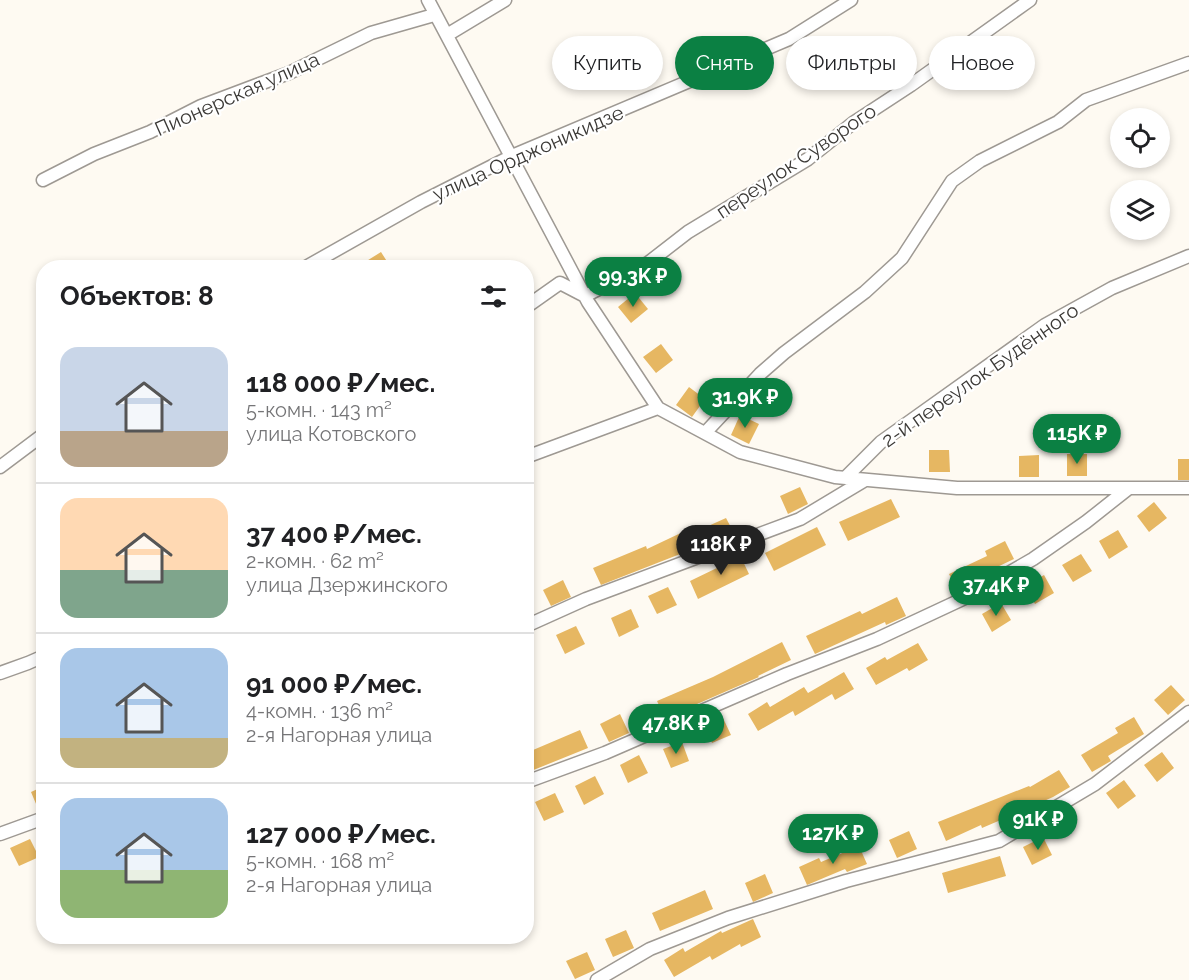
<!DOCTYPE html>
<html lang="ru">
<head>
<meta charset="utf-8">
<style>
  body { margin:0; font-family:Raleway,sans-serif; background:#f2f2f2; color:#202124; height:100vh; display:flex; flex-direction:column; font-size:22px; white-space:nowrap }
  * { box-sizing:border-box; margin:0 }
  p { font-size:20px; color:#757577 }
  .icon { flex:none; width:33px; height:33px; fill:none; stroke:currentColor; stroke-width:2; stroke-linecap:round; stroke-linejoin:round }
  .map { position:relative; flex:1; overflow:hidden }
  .details { position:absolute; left:36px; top:260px; width:498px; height:684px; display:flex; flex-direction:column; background:#fff; border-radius:24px; box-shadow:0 3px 9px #0003 }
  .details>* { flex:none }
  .guide { position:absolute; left:552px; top:36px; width:546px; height:54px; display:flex; gap:12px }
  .tools { position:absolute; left:1110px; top:108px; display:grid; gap:12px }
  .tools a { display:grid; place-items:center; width:60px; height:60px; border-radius:50%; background:#fff; box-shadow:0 3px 9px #0003; font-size:30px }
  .price { position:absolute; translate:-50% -51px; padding:0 14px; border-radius:21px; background:#0b8043; color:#fff; font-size:20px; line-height:39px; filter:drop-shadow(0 2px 3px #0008) }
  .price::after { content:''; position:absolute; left:50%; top:36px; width:18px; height:14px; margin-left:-9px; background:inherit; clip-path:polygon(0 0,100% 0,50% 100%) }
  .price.selected { background:#222; color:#fff }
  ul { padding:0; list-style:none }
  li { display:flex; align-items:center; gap:18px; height:150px; padding:0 24px }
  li+li { border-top:2px solid #e0e0e0 }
  li span { display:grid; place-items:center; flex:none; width:168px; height:120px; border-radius:18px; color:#555 }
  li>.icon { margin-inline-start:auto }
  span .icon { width:72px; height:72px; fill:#fffc; stroke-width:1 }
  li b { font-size:26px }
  h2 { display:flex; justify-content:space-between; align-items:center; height:72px; padding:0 24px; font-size:26px }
  .pill { padding:0 21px; border-radius:27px; background:#fff; box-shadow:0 3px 9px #0003; font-size:21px; line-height:54px }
  .pill.selected { background:#0b8043; color:#fff }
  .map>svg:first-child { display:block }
</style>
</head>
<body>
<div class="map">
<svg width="1189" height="980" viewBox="0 0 1189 980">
  <rect width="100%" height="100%" fill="#fefaf2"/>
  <path fill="#e6b762" d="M 381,252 L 388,263 L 382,267 L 357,267 Z
    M 635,293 L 648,309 L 631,323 L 618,307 Z
    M 661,344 L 673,360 L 656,373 L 643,357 Z
    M 689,387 L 705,399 L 692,417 L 676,405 Z
    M 740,415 L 759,424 L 749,444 L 731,435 Z
    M 929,450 L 949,450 L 950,472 L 929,472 Z
    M 1067,454 L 1087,454 L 1087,476 L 1067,476 Z
    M 1039,455 L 1039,477 L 1019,477 L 1019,456 Z
    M 1178,459 L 1189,459 L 1189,480 L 1178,480 Z
    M 800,487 L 808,504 L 788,514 L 780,496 Z
    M 891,499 L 900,517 L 848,541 L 839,522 Z
    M 1154,502 L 1167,518 L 1149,532 L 1137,516 Z
    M 726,518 L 735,535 L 714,542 L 706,527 Z
    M 817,527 L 826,545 L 774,571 L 765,553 Z
    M 1118,530 L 1128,547 L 1109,559 L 1099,541 Z
    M 685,531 L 693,549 L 601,585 L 593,568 L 646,546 L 647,549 Z
    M 1005,541 L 1014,559 L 976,577 L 978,581 L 958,592 L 949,574 L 987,556 L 985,551 Z
    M 738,551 L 749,574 L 698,599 L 690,581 L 721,566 L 724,563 L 721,557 Z
    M 1081,554 L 1092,571 L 1073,582 L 1062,565 Z
    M 1044,575 L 1054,593 L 1035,604 L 1025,586 Z
    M 563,580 L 571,597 L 551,606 L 543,590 Z
    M 668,587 L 677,605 L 657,614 L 648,596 Z
    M 897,597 L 906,616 L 886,625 L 885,622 L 815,654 L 806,636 L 860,611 L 862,614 Z
    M 1001,603 L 1011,620 L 992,632 L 982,614 Z
    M 631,609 L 639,627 L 619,637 L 611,618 Z
    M 576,626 L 585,644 L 565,654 L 556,635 Z
    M 782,642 L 791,660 L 758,676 L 759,677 L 665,718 L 657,701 L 713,677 Z
    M 918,643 L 928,660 L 909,671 L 907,668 L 876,685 L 866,668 L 885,657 L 887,660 Z
    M 844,672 L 854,689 L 835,700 L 832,694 L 795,716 L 793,711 L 758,731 L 748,714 L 767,702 L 770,707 L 804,687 L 808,693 Z
    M 1171,685 L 1185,700 L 1168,715 L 1154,700 Z
    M 620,714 L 629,733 L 609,742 L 600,724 Z
    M 1134,717 L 1144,734 L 1108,756 L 1111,761 L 1092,772 L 1081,755 L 1118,733 L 1115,728 Z
    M 723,718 L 731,735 L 712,743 L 705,725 Z
    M 580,730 L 588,748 L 531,771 L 526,762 L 526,753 Z
    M 682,742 L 689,761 L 671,768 L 663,749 Z
    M 1162,752 L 1174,768 L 1157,782 L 1144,765 Z
    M 639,755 L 648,773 L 628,783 L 620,765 Z
    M 1059,770 L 1070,787 L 1053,797 L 1017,813 L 982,828 L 981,825 L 946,841 L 938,822 L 1029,786 L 1030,787 Z
    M 595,776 L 604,794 L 584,805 L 575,786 Z
    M 1124,780 L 1136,796 L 1118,809 L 1106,793 Z
    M 44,786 L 44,810 L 39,811 L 31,792 Z
    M 555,793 L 564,812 L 544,821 L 535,802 Z
    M 909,831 L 917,849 L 897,858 L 889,840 Z
    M 1043,837 L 1052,855 L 1032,865 L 1023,847 Z
    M 30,839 L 39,857 L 19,866 L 10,848 Z
    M 859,846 L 867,864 L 847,872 L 845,869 L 807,885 L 799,867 L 819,858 L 821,862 Z
    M 1000,856 L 1006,876 L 948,893 L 942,873 Z
    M 765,874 L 773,893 L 753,902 L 745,883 Z
    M 705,890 L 713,909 L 660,931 L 652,913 Z
    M 753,919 L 761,937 L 741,947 L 740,944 L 712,960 L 710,956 L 674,977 L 664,960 L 683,948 L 685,952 L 721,931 L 722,933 Z
    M 626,930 L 634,948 L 613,957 L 605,939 Z
    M 587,952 L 595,970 L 575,979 L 566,961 Z"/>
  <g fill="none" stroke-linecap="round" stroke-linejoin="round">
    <g stroke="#9e9993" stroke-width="15">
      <path id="minor" d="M 428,0 L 588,302 L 658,408 L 740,452 L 835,477 L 957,488 L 1189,488
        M 447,35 L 505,0
        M 43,180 L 94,154 L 150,132 L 201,106 L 289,73 L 371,33 L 434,15
        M 306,267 L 421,202 L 512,156 L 789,39 L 851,0
        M 526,307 L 560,283 L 585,296 L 648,263 L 688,232 L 808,159 L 853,123 L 911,85 L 1030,0
        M 705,433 L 760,374 L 784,353 L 865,292 L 902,258 L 952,181 L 980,161 L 1058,122 L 1086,100 L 1189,63
        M 526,457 L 658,408
        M 0,467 L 44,434
        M 845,478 L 881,442 L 1045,325 L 1112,288 L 1189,256
        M 526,626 L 586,599 L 800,519 L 865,480
        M 0,673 L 28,663 L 44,656
        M 526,782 L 605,753 L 787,674 L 877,639 L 967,597 L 1033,559 L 1086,522 L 1129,488
        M 0,834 L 44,818
        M 597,980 L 650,949 L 728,918 L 846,881 L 999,841 L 1095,784 L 1189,712"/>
    </g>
    <use href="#minor" stroke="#fff" stroke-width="12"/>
  </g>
  <g text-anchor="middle" stroke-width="4.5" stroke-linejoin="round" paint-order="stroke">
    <g font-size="20" fill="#3b3936" stroke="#fff">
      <text transform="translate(237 94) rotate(-24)" y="7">Пионерская улица</text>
      <text transform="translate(528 153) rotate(-24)" y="7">улица Орджоникидзе</text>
      <text transform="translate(796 161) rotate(-34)" y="7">переулок Суворого</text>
      <text transform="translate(980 375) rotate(-35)" y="7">2-й переулок Будённого</text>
    </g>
  </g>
</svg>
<div class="tools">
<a><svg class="icon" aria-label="locate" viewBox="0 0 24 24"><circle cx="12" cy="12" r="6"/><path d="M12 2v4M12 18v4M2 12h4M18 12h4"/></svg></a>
<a><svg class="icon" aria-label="layers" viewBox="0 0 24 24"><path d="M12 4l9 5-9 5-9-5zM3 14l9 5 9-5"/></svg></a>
</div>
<b class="price" style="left:633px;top:308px">99.3K ₽</b>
<b class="price" style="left:745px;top:429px">31.9K ₽</b>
<b class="price" style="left:1077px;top:465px">115K ₽</b>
<b class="price selected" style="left:721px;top:576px">118K ₽</b>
<b class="price" style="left:996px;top:617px">37.4K ₽</b>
<b class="price" style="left:676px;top:755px">47.8K ₽</b>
<b class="price" style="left:1038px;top:851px">91K ₽</b>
<b class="price" style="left:833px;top:865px">127K ₽</b>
<div class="guide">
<a class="pill">Купить</a>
<a class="pill selected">Снять</a>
<a class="pill">Фильтры</a>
<a class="pill">Новое</a>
</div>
<section class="details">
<h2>Объектов: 8<svg class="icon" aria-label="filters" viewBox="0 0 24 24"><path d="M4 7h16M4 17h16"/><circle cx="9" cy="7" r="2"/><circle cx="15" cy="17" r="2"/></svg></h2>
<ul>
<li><span style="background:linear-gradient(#c9d6e8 70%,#b9a48a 0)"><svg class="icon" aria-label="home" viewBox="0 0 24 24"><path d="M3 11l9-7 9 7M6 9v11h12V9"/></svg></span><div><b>118 000 ₽/мес.</b><p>5-комн. · 143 m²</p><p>улица Котовского</p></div></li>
<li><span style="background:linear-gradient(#ffd9b3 60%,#7fa58c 0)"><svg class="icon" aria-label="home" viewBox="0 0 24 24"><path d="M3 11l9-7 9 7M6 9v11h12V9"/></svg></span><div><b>37 400 ₽/мес.</b><p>2-комн. · 62 m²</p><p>улица Дзержинского</p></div></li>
<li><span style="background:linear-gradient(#a9c7e8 75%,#c2b280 0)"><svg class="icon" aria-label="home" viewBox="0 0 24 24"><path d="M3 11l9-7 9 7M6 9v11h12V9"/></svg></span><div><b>91 000 ₽/мес.</b><p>4-комн. · 136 m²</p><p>2-я Нагорная улица</p></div></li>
<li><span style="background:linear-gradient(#a9c7e8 60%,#8fb573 0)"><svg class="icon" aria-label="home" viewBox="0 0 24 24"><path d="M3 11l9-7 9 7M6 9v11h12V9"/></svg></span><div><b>127 000 ₽/мес.</b><p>5-комн. · 168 m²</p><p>2-я Нагорная улица</p></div></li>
</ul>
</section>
</div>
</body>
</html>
